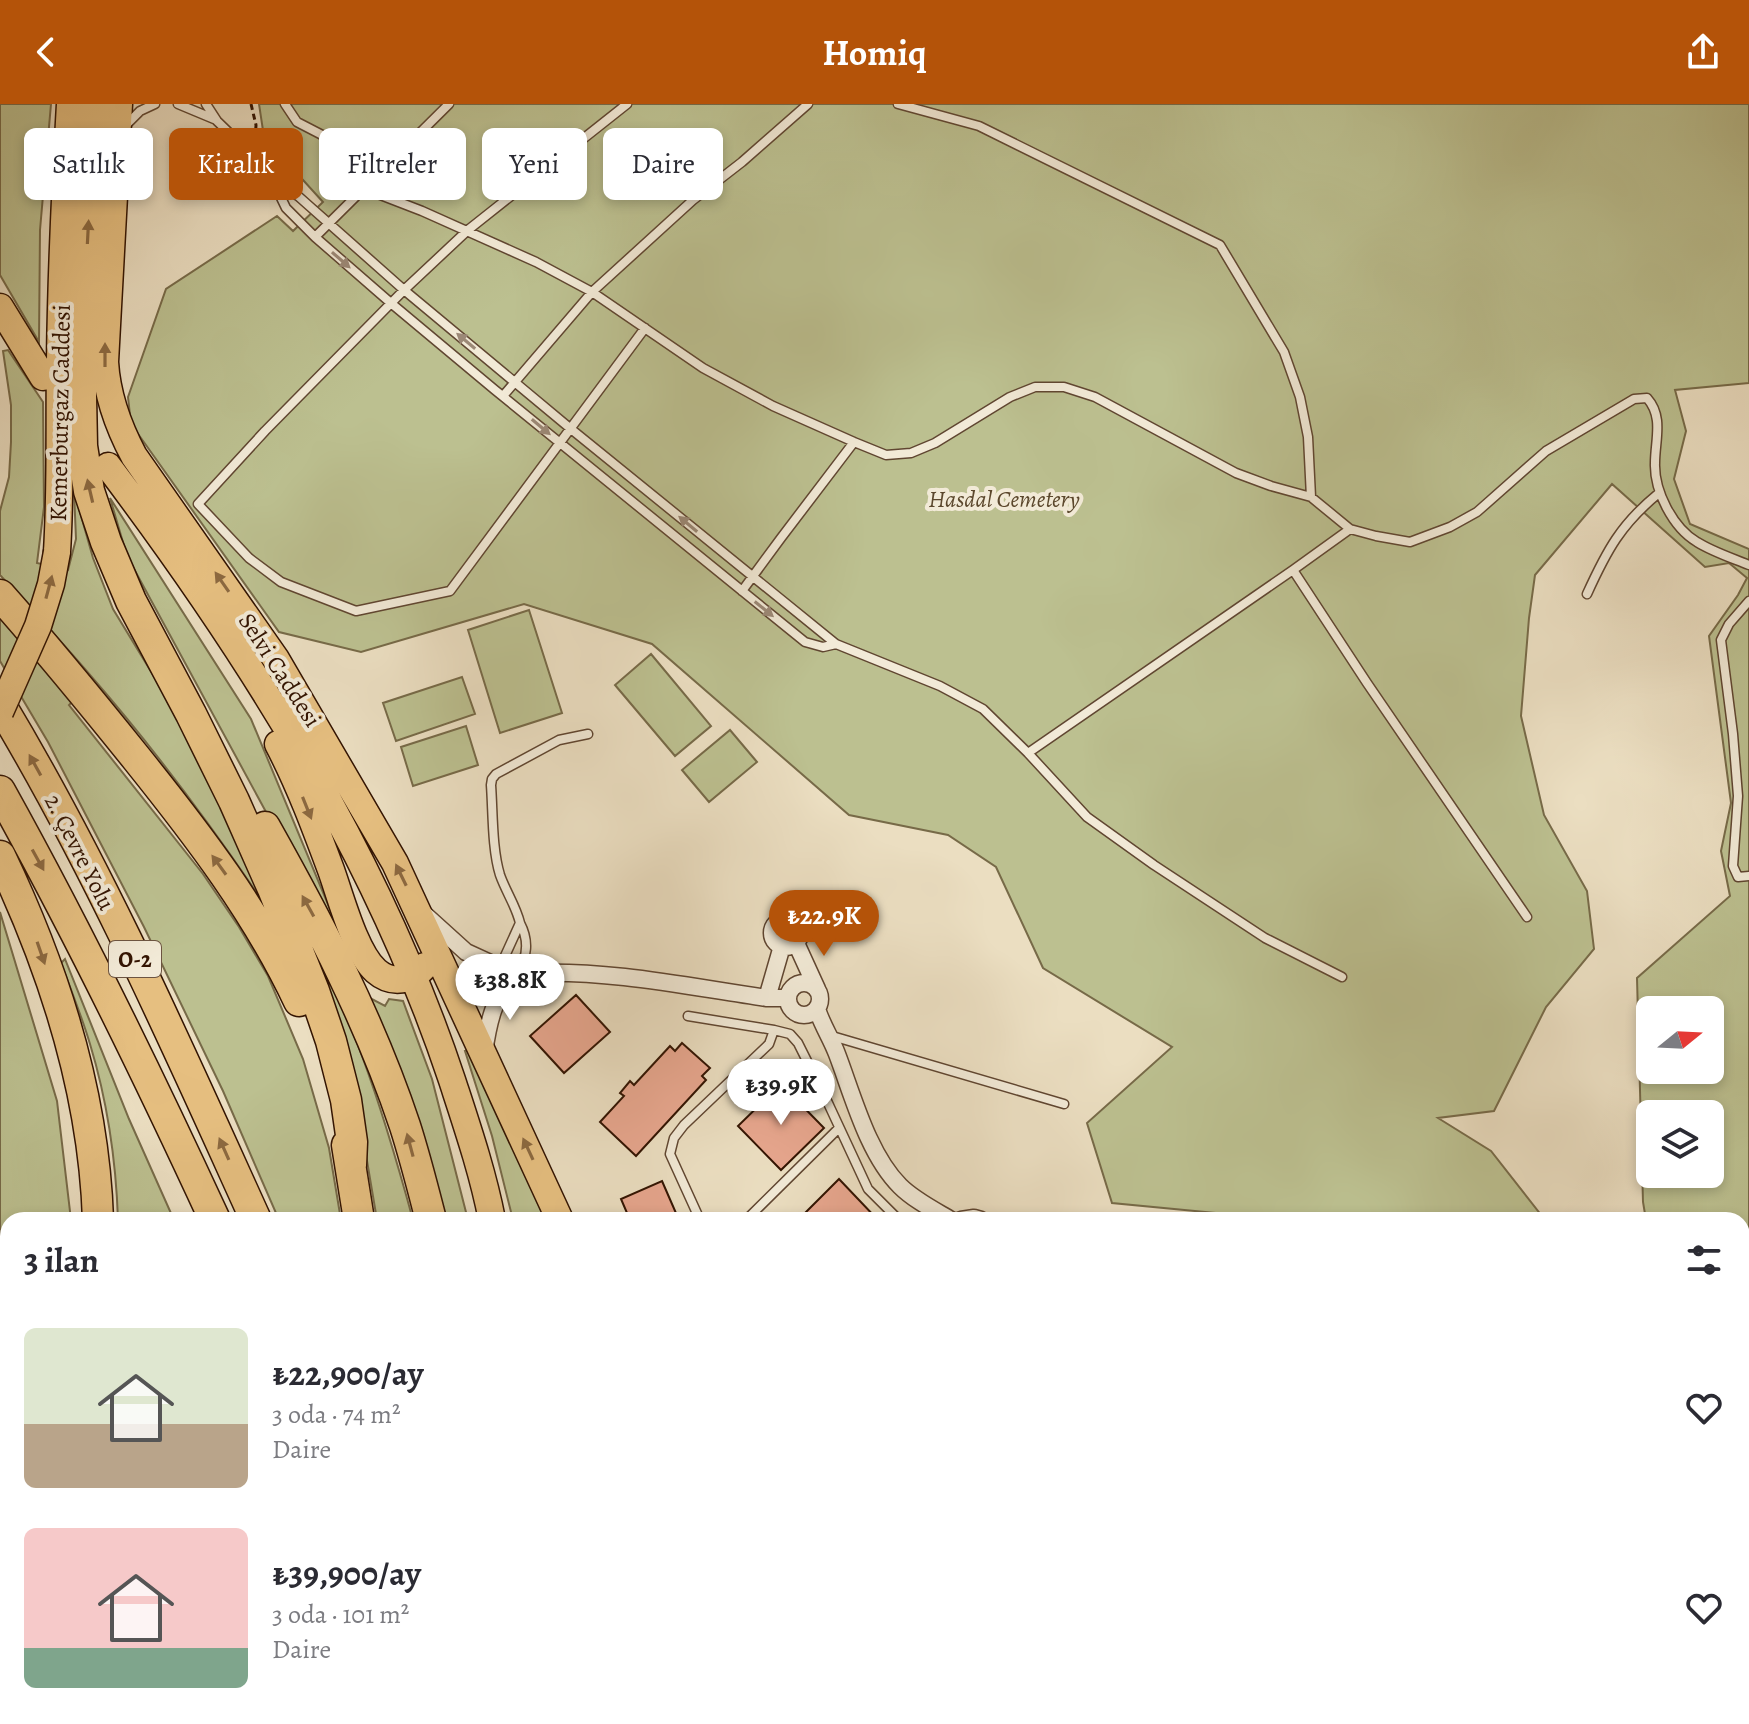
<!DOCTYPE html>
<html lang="tr">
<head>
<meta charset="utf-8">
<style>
  body { margin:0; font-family:Alegreya,serif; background:#f7f7f7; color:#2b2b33; height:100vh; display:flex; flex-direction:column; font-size:30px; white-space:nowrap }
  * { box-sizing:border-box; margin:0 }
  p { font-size:26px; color:#7c7c81 }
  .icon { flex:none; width:44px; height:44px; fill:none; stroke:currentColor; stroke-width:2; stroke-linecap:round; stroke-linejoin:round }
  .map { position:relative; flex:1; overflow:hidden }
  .sheet { position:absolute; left:0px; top:1108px; width:1750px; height:512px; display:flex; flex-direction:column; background:#fff; border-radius:24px 24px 0 0; box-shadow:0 4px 12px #0003 }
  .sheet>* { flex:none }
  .top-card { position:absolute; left:24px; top:24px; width:800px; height:72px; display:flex; gap:16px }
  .needle { width:52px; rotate:72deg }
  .fabs { position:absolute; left:1636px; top:892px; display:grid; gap:16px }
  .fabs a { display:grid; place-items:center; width:88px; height:88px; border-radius:12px; background:#fff; box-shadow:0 4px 12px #0003; font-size:40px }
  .price { position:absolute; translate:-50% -68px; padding:0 18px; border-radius:28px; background:#fff; color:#222; font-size:26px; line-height:52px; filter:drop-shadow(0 2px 4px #0008) }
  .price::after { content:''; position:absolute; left:50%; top:48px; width:24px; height:18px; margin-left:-12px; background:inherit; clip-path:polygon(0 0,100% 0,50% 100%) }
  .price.active { background:#b45309; color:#fff }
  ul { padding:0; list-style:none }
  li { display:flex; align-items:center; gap:24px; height:200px; padding:0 24px }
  li span { display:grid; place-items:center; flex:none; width:224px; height:160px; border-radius:12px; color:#555 }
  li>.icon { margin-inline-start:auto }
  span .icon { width:96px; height:96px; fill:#fffc; stroke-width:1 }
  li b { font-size:34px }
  h2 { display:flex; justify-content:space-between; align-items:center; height:96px; padding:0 24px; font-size:34px }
  .pill { padding:0 28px; border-radius:12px; background:#fff; box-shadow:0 4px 12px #0003; font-size:28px; line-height:72px }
  .pill.active { background:#b45309; color:#fff }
  header { display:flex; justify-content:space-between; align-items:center; height:104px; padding:0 24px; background:#b45309; color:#fff; font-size:36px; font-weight:700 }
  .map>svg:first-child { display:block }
</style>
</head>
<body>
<header><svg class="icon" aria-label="back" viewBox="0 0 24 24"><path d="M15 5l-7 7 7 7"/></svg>Homiq<svg class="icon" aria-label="share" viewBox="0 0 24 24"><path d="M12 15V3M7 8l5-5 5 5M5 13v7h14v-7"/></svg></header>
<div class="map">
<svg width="1749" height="1620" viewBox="0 0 1749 1620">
  <rect width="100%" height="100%" fill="#ebdec1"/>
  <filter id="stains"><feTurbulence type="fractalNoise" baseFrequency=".0025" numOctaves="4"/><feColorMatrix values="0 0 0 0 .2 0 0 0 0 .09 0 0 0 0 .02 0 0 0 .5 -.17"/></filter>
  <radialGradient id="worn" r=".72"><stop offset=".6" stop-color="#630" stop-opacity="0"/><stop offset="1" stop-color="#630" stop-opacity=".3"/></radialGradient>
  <path fill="#bcc090" stroke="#776a48" stroke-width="2" fill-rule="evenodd" d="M 0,0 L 51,0 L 40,126 L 39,238 L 0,171 Z
    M 259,0 L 1749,0 L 1749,279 L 1675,286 L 1686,327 L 1674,375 L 1690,420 L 1749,445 L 1749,1620 L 1601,1620 L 1602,1612 L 1742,1612 L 1742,1116 L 1646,1116 L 1643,1098 L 1637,874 L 1730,792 L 1721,747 L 1731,699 L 1709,532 L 1738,491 L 1747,474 L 1729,459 L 1705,463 L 1612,380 L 1535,471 L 1529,514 L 1521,612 L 1544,711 L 1587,787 L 1594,845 L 1546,903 L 1494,1007 L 1438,1014 L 1491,1047 L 1545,1116 L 1284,1116 L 1282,1113 L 1226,1110 L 1112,1099 L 1087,1019 L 1172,943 L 1043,864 L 996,763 L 948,731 L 849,711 L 652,540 L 524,500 L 361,548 L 279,528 L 131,320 L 128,293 L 166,185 L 277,112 L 293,127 L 323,98 L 264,33 ZM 1650,906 L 1710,906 L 1710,966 L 1650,966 ZM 1650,1010 L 1710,1010 L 1710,1070 L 1650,1070 Z
    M 8,246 L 43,298 L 44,403 L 37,459 L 68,466 L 76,435 L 74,387 L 93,454 L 113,505 L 175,607 L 236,729 L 261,795 C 208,717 152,642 90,571 C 61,537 30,504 0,471 L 0,407 L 9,373 L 11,338 L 11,301 L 3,247 Z
    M 110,394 L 251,615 L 366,892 L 385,902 L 389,895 L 403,897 L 432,975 L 468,1116 L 440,1116 L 366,892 L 127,452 Z
    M 529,506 L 562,609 L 500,629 L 468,526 Z
    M 0,509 L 74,596 L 69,601 L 203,770 L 239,823 L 268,872 L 303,955 L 329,1044 L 341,1116 L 279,1116 L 223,987 L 144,823 L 48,638 L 0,557 Z
    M 651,550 L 711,622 L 675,652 L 615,581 Z
    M 462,573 L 475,610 L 396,637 L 383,599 Z
    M 466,622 L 478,661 L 413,682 L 401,643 Z
    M 730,626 L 757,658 L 709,698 L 682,666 Z
    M 0,808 L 57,997 L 71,1116 L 8,1116 L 8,1459 L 0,1473 Z
    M 302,818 C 324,862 345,906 362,952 C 382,1006 398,1061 413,1116 L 377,1116 L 365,1045 Z
    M 65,855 L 129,1015 L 174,1116 L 118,1116 C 116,1057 107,996 90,940 C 82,913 71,886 61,859 Z
    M 469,946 L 547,1116 L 513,1116 L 492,1032 L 465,947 Z
    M 8,1528 L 8,1612 L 239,1612 L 234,1620 L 0,1620 L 0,1542 Z
    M 273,1612 L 391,1612 L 395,1620 L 268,1620 Z
    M 500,1612 L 557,1612 L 560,1620 L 503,1620 Z
    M 579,1612 L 681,1612 L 688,1620 L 582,1620 Z
    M 1113,1612 L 1487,1612 L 1477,1620 L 1109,1620 Z"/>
  <path fill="#e7a68e" stroke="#321301" stroke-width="2" d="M 576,891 L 610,928 L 564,969 L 530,932 Z
    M 682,939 L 710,964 L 702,972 L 706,976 L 636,1052 L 600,1018 L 624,992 L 620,989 L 630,977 L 634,981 L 670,942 L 675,947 Z
    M 781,980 L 824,1024 L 781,1066 L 738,1022 Z
    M 839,1075 L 878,1116 L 798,1116 Z
    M 662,1077 L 679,1116 L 630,1116 L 621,1095 Z"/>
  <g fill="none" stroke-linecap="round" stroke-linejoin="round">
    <g stroke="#604631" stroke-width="11">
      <path id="lane" d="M 178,0 L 214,15
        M 206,0 L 217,17 L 252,51 L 273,77 L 286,104 L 315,133 L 392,200 L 495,286 L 805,538 L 823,543 L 836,540
        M 285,0 L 297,18 L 386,64
        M 627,0 L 468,126 L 404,186 L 265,327 L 198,400 L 249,454 L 281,478 L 356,507 L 450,487 L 645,224
        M 898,0 L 979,22 L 1220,141 L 1284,248 L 1300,293 L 1308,333 L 1311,393
        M 127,20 L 140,7 L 155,0
        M 273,77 L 298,92 L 404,186 L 571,325 L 836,540 L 940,582 L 983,605 L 1028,649 L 1087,713 L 1154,761 L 1265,834 L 1342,873
        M 365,85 L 422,107 L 536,158 L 592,188 L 703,264 L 773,302 L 854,338 L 886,351 L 911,349 L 935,339 L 1010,293 L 1035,283 L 1064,283 L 1095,293 L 1236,369 L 1271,382 L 1311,393 L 1350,425 L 1376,432 L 1410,438 L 1450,423 L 1477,408 L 1546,347 L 1634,295 L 1647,294 C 1664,313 1655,336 1655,359 C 1654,387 1673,424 1697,438 C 1713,448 1732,454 1749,461
        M 315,133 L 449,0
        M 503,292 L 592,188 L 693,96 L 742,58 L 808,0
        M 1293,466 L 1367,579 L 1527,813
        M 742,487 L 781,434 L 854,338
        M 1587,490 C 1607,446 1621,420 1659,389
        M 1749,497 L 1729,520 L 1721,536 L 1733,630 L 1738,692 L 1733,762 L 1738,773 L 1749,772
        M 1028,649 L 1293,466 L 1350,425
        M 520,819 C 516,802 506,788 500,771 C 492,745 493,709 491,681 L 492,675 L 496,670 L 559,636 L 588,630
        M 500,863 L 520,819 C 529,836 528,854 516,870
        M 688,912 L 774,926 L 790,930 L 798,939 L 828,999 L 868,1085 L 899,1116
        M 832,932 L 1064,1000
        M 700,1116 L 670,1050 L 674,1034 L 684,1021 L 769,940 L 774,926
        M 746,1116 L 839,1024
        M 992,1612 L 1003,1620
        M 1078,1620 L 1088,1612"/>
    </g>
    <g stroke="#604631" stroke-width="19">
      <path id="street" d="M 424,810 L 466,848 L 514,870
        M772 829a14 14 0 1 1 28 0a14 14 0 1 1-28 0Z
        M 796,839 L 817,885
        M788 895a16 16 0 1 1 32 0a16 16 0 1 1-32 0Z
        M 767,894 L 782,842
        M 817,905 C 822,921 831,934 837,950 C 853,992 868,1050 900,1082 C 914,1096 934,1106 951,1116
        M 462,906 C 469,893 478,881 492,875 C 505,869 520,870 534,869 C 612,866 690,883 767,894 L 788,894
        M 484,949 C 488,920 494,891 515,870
        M 961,1116 L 974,1114 L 981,1116"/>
    </g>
    <g stroke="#321301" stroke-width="29">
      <path id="primary" d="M 119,0 L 105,258 C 107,292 118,322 134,352 L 276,555 L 395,759 L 560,1116
        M 0,203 L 43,273
        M 108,362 C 250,550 377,751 452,976 C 467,1022 483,1069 492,1116
        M 57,448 C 61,384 59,321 60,257 C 61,172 65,86 70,0
        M 278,640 C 299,680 315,723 331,766 C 341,794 355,848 376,867 C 392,881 412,877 425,862
        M 705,1612 L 713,1620
        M 742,1612 L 749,1620"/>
    </g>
    <g stroke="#321301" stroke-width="33">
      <path id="highway" d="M 95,0 L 81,292 L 82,342 L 89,387 L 106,438 L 131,497 L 191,610 L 234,697 L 273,785 L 314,887 L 331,937 L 346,996 L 352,1038 L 351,1061
        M 0,491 C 47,544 92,599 137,655 C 198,731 257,808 299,897
        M 0,600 C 99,765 177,942 256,1116
        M 0,687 C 78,827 148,971 215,1116
        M 265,723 C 319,819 370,917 405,1022 C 415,1053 423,1085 431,1116
        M 0,752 C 54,865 94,990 98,1116
        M 347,1041 L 359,1116
        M 0,1504 L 8,1489
        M 423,1612 L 426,1620
        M 463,1612 L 466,1620
        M 571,1612 L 574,1620
        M 249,1620 L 254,1612"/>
    </g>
    <path stroke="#321301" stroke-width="3" stroke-dasharray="6 4" stroke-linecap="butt" d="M 251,0 L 256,21 L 255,39"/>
    <use href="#lane" stroke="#f2ead7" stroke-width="8"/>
    <use href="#street" stroke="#f2ead7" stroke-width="16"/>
    <use href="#primary" stroke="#e6bf80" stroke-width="26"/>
    <use href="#highway" stroke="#e6bf80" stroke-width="30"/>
    <g stroke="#321301" stroke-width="29" stroke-linecap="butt">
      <path id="primary-bridge" d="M 0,608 L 38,522 L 51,480 L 57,448"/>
    </g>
    <use href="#primary-bridge" stroke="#e6bf80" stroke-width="26"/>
  </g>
  <defs><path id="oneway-solid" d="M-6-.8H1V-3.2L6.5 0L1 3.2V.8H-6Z" transform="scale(2)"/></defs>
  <g fill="#8c6940">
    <use href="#oneway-solid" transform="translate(88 128) rotate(-87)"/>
    <use href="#oneway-solid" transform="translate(105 251) rotate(-90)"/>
    <use href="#oneway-solid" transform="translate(90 387) rotate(-103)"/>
    <use href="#oneway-solid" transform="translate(222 478) rotate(-125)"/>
    <use href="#oneway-solid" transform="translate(49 483) rotate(-75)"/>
    <use href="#oneway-solid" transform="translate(35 661) rotate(-119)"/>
    <use href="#oneway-solid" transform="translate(307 704) rotate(68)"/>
    <use href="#oneway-solid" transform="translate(38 756) rotate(61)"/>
    <use href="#oneway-solid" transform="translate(219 761) rotate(-126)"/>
    <use href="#oneway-solid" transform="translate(401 771) rotate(-116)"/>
    <use href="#oneway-solid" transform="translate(308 802) rotate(-119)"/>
    <use href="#oneway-solid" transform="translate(41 849) rotate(71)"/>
    <use href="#oneway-solid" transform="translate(410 1041) rotate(-105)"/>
    <use href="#oneway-solid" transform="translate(224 1045) rotate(-114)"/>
    <use href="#oneway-solid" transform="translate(528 1045) rotate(-115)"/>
  </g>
  <g fill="#9c8977">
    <use href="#oneway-solid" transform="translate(341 156) rotate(41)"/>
    <use href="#oneway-solid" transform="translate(466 237) rotate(-140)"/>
    <use href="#oneway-solid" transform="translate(541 323) rotate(40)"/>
    <use href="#oneway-solid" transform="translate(688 420) rotate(-140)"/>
    <use href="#oneway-solid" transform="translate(764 505) rotate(39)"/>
  </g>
  <g text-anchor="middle" stroke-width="8" stroke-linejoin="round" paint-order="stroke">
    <rect fill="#f2ead7" stroke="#6c5441" stroke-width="2" x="109" y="837" width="52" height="36" rx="6"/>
    <g font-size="22" font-weight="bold" fill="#321301">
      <text x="135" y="863">O-2</text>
    </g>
    <g font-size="24" fill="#321301" stroke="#f2ead7">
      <text transform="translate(60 309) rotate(-89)" y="8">Kemerburgaz Caddesi</text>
      <text transform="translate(280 566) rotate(57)" y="8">Selvi Caddesi</text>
      <text transform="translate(80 748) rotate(63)" y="8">2. Çevre Yolu</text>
    </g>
    <g font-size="24" font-style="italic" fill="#5b472c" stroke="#f2ead7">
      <text x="1004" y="403">Hasdal Cemetery</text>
    </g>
  </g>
  <rect width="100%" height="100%" filter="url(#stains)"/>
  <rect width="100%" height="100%" fill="url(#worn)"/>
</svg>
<div class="fabs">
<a><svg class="needle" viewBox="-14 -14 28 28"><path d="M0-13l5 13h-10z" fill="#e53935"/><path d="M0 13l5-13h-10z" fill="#7c7c81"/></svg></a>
<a><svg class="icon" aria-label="layers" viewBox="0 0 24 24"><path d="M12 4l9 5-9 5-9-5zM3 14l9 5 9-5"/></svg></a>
</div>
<b class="price active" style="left:824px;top:854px">₺22.9K</b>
<b class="price" style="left:510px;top:918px">₺38.8K</b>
<b class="price" style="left:781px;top:1023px">₺39.9K</b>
<div class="top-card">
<a class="pill">Satılık</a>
<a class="pill active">Kiralık</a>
<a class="pill">Filtreler</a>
<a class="pill">Yeni</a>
<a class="pill">Daire</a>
</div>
<section class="sheet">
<h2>3 ilan<svg class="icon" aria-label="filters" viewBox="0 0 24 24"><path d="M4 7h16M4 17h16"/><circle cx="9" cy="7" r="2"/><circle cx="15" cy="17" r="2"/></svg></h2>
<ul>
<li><span style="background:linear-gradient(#dfe7d0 60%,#b9a48a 0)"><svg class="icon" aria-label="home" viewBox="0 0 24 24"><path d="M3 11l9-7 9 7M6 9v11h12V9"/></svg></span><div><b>₺22,900/ay</b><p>3 oda · 74 m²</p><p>Daire</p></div><svg class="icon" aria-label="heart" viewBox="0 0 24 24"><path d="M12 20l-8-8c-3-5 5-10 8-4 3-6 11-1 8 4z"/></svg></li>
<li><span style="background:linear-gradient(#f6c9c9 75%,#7fa58c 0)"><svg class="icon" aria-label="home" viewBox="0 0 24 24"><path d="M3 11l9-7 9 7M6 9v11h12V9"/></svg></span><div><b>₺39,900/ay</b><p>3 oda · 101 m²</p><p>Daire</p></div><svg class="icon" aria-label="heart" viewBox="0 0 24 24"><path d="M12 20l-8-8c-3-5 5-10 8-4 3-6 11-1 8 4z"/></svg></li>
</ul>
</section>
</div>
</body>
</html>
